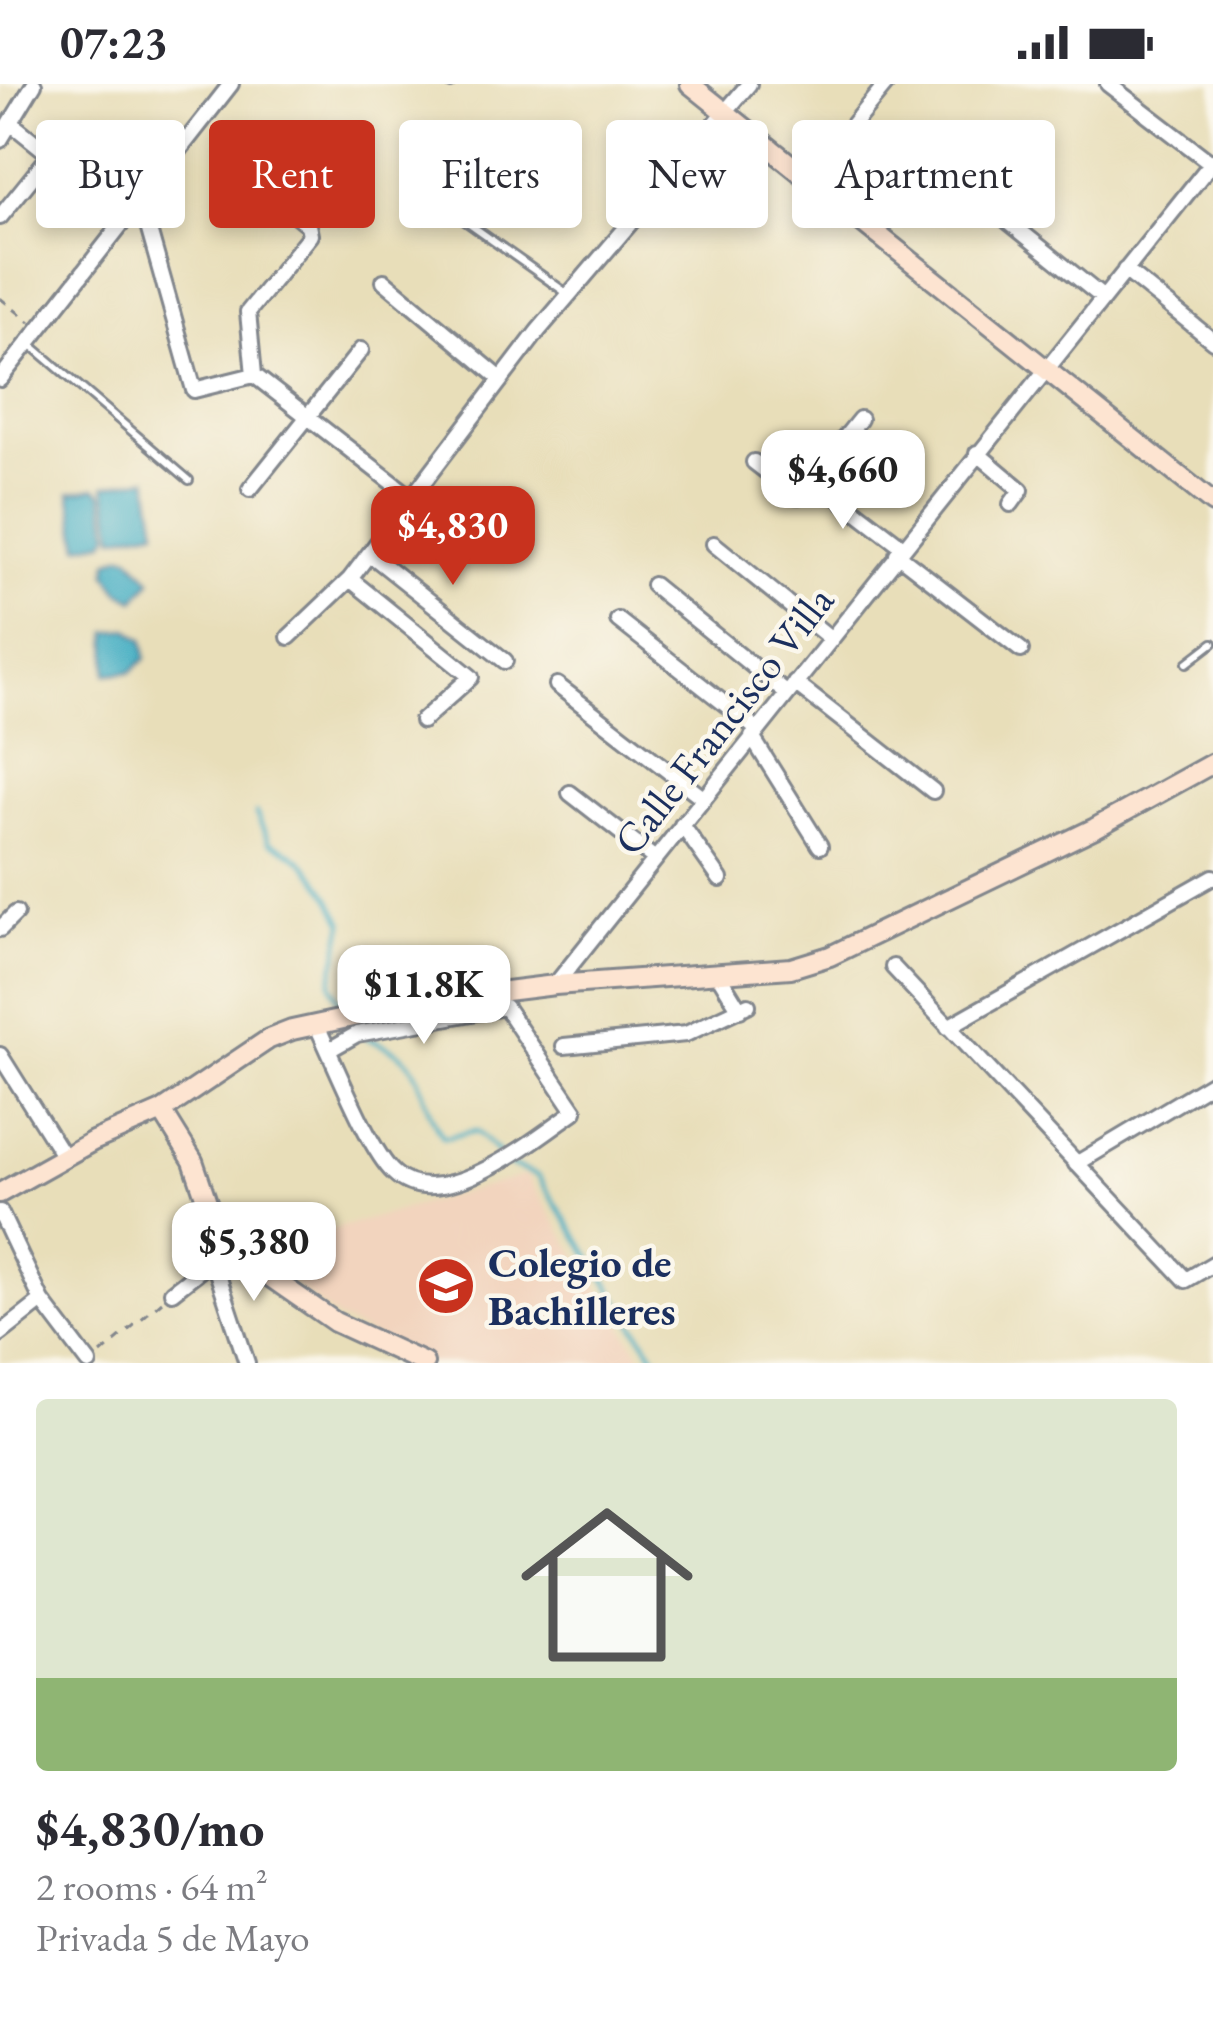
<!DOCTYPE html>
<html lang="en">
<head>
<meta charset="utf-8">
<style>
  body { margin:0; font-family:"EB Garamond",serif; background:#f7f7f7; color:#2b2b33; height:100vh; display:flex; flex-direction:column; font-size:45px; white-space:nowrap }
  * { box-sizing:border-box; margin:0 }
  p { font-size:39px; color:#7c7c81 }
  .icon { flex:none; width:66px; height:66px; fill:none; stroke:currentColor; stroke-width:2; stroke-linecap:round; stroke-linejoin:round }
  .map { position:relative; height:1279px; overflow:hidden }
  .side { display:flex; flex-direction:column; background:#fff; flex:1 }
  .side>* { flex:none }
  .guide { position:absolute; left:36px; top:36px; width:1143px; height:108px; display:flex; gap:24px }
  .price { position:absolute; translate:-50% -102px; padding:0 27px; border-radius:24px; background:#fff; color:#222; font-size:39px; line-height:78px; filter:drop-shadow(0 3px 6px #0008) }
  .price::after { content:''; position:absolute; left:50%; top:72px; width:36px; height:27px; margin-left:-18px; background:inherit; clip-path:polygon(0 0,100% 0,50% 100%) }
  .price.on { background:#c8321e; color:#fff }
  ul { padding:0; list-style:none }
  li { display:grid; align-content:center; gap:24px; height:636px; padding:0 36px }
  li+li { border-top:3px solid #e1e1e2 }
  li span { display:grid; place-items:center; height:372px; border-radius:12px; color:#555 }
  li>.icon { margin-inline-start:auto }
  span .icon { width:216px; height:216px; fill:#fffc; stroke-width:1 }
  li b { font-size:51px }
  .chip { padding:0 42px; border-radius:12px; background:#fff; box-shadow:0 6px 18px #0003; font-size:42px; line-height:108px }
  .chip.on { background:#c8321e; color:#fff }
  .status { display:flex; justify-content:space-between; align-items:center; height:84px; padding:0 60px; background:#fff; direction:ltr }
  .status svg { height:33px; fill:currentColor }
  .map>svg:first-child { display:block }
</style>
</head>
<body>
<div class="status"><b>07:23</b><svg viewBox="0 0 49 12"><path d="M0 12V9h3v3zM5 12V6h3v6zM10 12V3h3v9zM15 12V0h3v12zM26 1h20v11H26zM47 4h2v5h-2z"/></svg></div>
<div class="map">
<svg width="1213" height="1279" viewBox="0 0 1213 1279">
  <rect width="100%" height="100%" fill="#fbf7ec"/>
  <filter id="ink" filterUnits="userSpaceOnUse"><feTurbulence type="fractalNoise" baseFrequency=".00833" numOctaves="2"/><feDisplacementMap in="SourceGraphic" scale="24" xChannelSelector="R" yChannelSelector="G"/><feConvolveMatrix kernelMatrix="1 2 1 2 8 2 1 2 1" color-interpolation-filters="sRGB"/></filter>
  <filter id="wash" filterUnits="userSpaceOnUse"><feTurbulence type="fractalNoise" baseFrequency=".004" numOctaves="4" result="noise"/><feDisplacementMap in="SourceGraphic" scale="48" xChannelSelector="R" yChannelSelector="G"/><feGaussianBlur stdDeviation="2.7" result="paint"/><feColorMatrix in="noise" values="0 0 0 0 0 0 0 0 0 0 0 0 0 0 0 0 0 1.4 0 .05"/><feComposite in="paint" operator="in"/></filter>
  <g filter="url(#wash)">
    <rect width="100%" height="100%" fill="#e8deb9"/>
    <path fill="#f2d4be" d="M 526,1091 L 646,1279 L 431,1279 L 339,1236 L 252,1168 Z"/>
    <path fill="#44aec3" stroke="#306e90" stroke-width="3" d="M 148,394 L 157,445 L 115,453 L 105,402 Z
      M 95,404 L 102,409 L 110,450 L 105,457 L 80,462 L 70,409 Z
      M 122,471 L 130,472 L 151,496 L 135,516 L 119,507 L 107,489 L 109,477 Z
      M 129,545 L 143,556 L 146,574 L 131,588 L 107,590 L 108,548 Z"/>
    <g fill="none" stroke-linecap="round" stroke-linejoin="round">
      <path stroke="#44aec3" stroke-width="4.5" d="M 256,729 L 269,758 C 310,773 324,802 344,839 L 331,900 L 344,926
        M 366,954 C 435,978 409,1001 443,1054 L 476,1047 L 500,1071
        M 507,1080 L 538,1092 L 659,1279"/>
    </g>
  </g>
  <g filter="url(#ink)">
    <g fill="none" stroke-linecap="round" stroke-linejoin="round">
      <g stroke="#82868c" stroke-width="12">
        <path id="lane" d="M 451,1 L 451,0
          M 424,108 L 568,210
          M 30,260 L 189,396
          M 1187,579 L 1213,559"/>
      </g>
      <g stroke="#82868c" stroke-width="20">
        <path id="street" d="M 1108,0 L 1211,79
          M 12,40 L 126,132
          M 0,56 L 34,0
          M 249,93 L 308,141 L 310,151 L 248,228 L 254,291
          M 808,95 L 886,0
          M 969,106 L 1102,213
          M 140,114 L 194,306 L 254,291 L 412,414
          M 0,133 L 51,70
          M 1125,186 L 1213,257
          M 384,197 L 501,295
          M 0,295 L 231,0
          M 977,369 L 1021,406 L 1011,420
          M 754,378 L 798,412 L 860,335
          M 813,394 L 903,463
          M 250,405 L 361,266
          M 714,460 L 830,554
          M 370,470 L 505,577
          M 897,470 L 1021,566
          M 350,495 L 471,593 L 422,637
          M 653,501 L 786,609
          M 618,536 L 758,646
          M 289,553 L 350,495 L 538,247 L 749,0
          M 795,599 L 933,707
          M 557,601 L 703,714
          M 752,653 L 820,762
          M 570,709 L 655,775
          M 682,741 L 720,795
          M 0,845 L 16,829
          M 893,883 L 1186,1196 L 1213,1180
          M 718,890 L 740,926
          M 555,901 L 1213,77
          M 316,940 C 334,976 368,1065 394,1089 C 440,1133 535,1055 575,1027 L 505,923 L 357,950 L 329,966
          M 948,943 L 1213,793
          M 564,962 L 686,950 L 748,921
          M 0,971 L 64,1073
          M 1076,1080 L 1213,998
          M 0,1128 L 42,1217 L 89,1279
          M 221,1159 L 213,1176 L 247,1279
          M 172,1208 L 213,1176
          M 0,1250 L 42,1217"/>
      </g>
      <g stroke="#82868c" stroke-width="24">
        <path id="secondary" d="M 690,0 L 1213,419
          M 162,1027 L 193,1077 L 221,1159 L 335,1238 L 424,1279
          M 0,1109 L 93,1057 L 162,1027 L 269,955 L 292,946 L 432,916 L 555,901 L 791,884 L 830,872 L 1095,744 L 1213,679"/>
      </g>
      <path stroke="#82868c" stroke-width="3" stroke-dasharray="9 9" stroke-linecap="butt" d="M 0,214 L 30,238
        M 101,1270 L 162,1217"/>
      <use href="#lane" stroke="#fff" stroke-width="6"/>
      <use href="#street" stroke="#fff" stroke-width="14"/>
      <use href="#secondary" stroke="#fde4d1" stroke-width="18"/>
    </g>
  </g>
  <defs>
    <g id="school-disc" transform="scale(3)"><circle r="9.5" fill="#c8321e" stroke="#fbf7ec"/><path d="M0-5L7-2L0 1L-7-2ZM-4 1L0 2.5L4 1V4Q0 6-4 4Z" fill="#fff"/></g>
  </defs>
  <g fill-rule="evenodd">
    <use href="#school-disc" x="446" y="1202"/>
  </g>
  <g text-anchor="middle" stroke-width="9" stroke-linejoin="round" paint-order="stroke">
    <g font-size="42" fill="#1b2f5e" stroke="#fbf7ec">
      <text transform="translate(723 636) rotate(-52)" y="15">Calle Francisco Villa</text>
    </g>
    <g font-size="42" font-weight="bold" fill="#1b2f5e" stroke="#fbf7ec" text-anchor="start">
      <text x="488" y="1193">Colegio de<tspan x="488" dy="48">Bachilleres</tspan></text>
    </g>
  </g>
</svg>
<b class="price" style="left:843px;top:448px">$4,660</b>
<b class="price on" style="left:453px;top:504px">$4,830</b>
<b class="price" style="left:424px;top:963px">$11.8K</b>
<b class="price" style="left:254px;top:1220px">$5,380</b>
<div class="guide">
<a class="chip">Buy</a>
<a class="chip on">Rent</a>
<a class="chip">Filters</a>
<a class="chip">New</a>
<a class="chip">Apartment</a>
</div>
</div>
<section class="side">
<ul>
<li><span style="background:linear-gradient(#dfe7d0 75%,#8fb573 0)"><svg class="icon" aria-label="home" viewBox="0 0 24 24"><path d="M3 11l9-7 9 7M6 9v11h12V9"/></svg></span><div><b>$4,830/mo</b><p>2 rooms · 64 m²</p><p>Privada 5 de Mayo</p></div></li>
</ul>
</section>
</body>
</html>
